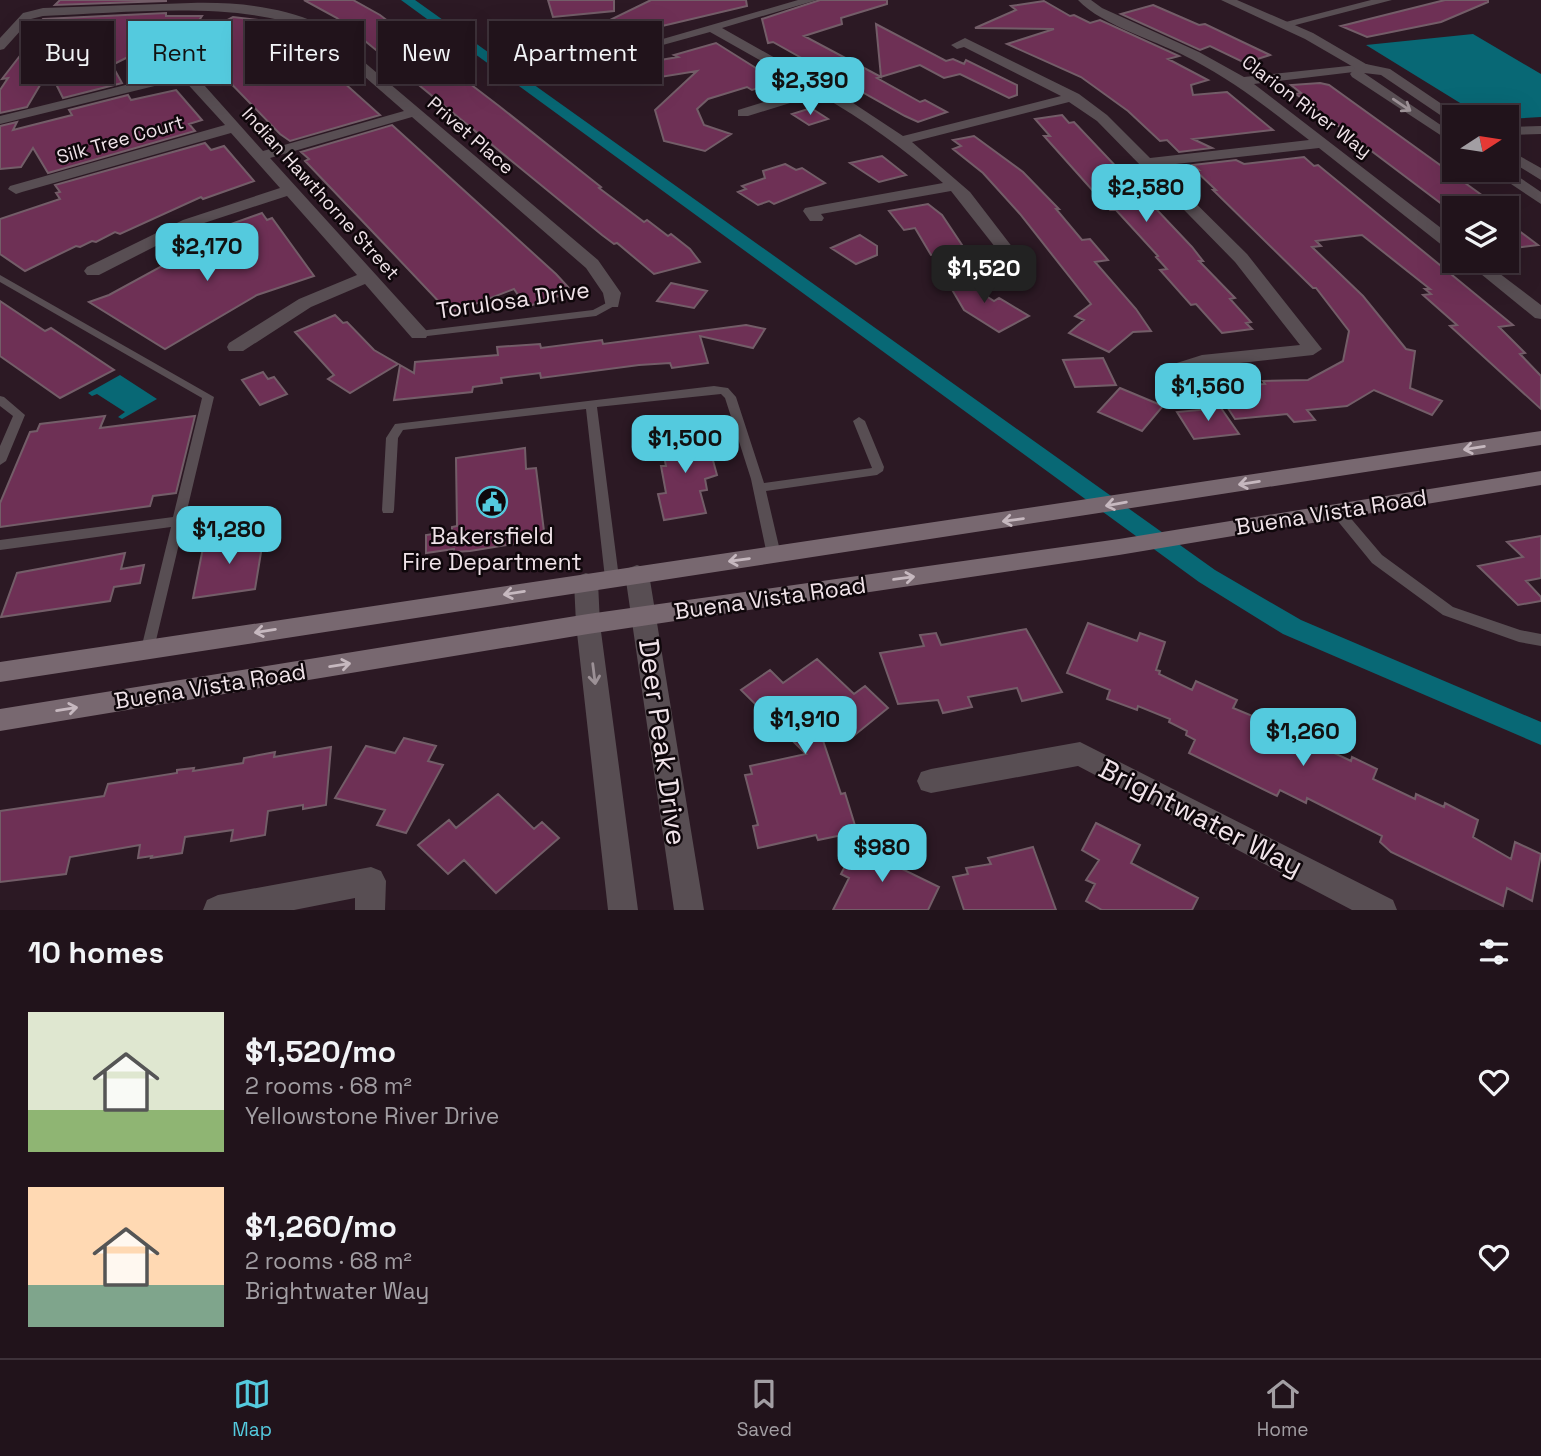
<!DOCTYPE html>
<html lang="en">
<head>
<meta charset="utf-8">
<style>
  body { margin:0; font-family:"Space Grotesk",sans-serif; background:#291c24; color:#f1f3f6; height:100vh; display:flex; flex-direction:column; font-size:26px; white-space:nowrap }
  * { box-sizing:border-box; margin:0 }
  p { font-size:23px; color:#a29ea3 }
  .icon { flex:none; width:38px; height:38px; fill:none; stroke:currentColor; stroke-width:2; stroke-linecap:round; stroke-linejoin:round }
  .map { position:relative; height:910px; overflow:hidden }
  .panel { display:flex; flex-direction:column; background:#21131b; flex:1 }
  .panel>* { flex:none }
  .banner { position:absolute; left:21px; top:21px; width:700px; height:63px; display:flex; gap:14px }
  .needle { width:46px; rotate:78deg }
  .fabs { position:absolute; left:1442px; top:105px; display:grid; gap:14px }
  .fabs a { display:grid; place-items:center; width:77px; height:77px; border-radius:0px; background:#21131b; box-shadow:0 7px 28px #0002,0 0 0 2px #3e323a; font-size:35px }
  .price { position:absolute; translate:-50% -60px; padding:0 16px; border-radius:14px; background:#54cade; color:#111; font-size:23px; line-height:46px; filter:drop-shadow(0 2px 4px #0008) }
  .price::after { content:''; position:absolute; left:50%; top:42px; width:21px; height:16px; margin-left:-10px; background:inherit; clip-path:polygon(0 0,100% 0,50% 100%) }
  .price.selected { background:#222; color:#fff }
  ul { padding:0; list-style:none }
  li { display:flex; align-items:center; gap:21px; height:175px; padding:0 28px }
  li span { display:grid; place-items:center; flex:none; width:196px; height:140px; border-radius:0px; color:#555 }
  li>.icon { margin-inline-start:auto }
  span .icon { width:84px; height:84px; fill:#fffc; stroke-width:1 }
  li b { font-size:30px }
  h2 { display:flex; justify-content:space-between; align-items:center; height:84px; padding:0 28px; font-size:30px }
  .tag { padding:0 24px; border-radius:0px; background:#21131b; box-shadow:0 7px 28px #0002,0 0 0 2px #3e323a; font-size:24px; line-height:63px }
  .tag.selected { background:#54cade; color:#111 }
  .tab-bar { display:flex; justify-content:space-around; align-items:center; height:98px; border-top:2px solid #3e323a; background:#21131b; font-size:19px; color:#a29ea3 }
  .tab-bar a { display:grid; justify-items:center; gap:4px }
  .tab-bar .selected { color:#54cade }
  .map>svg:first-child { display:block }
</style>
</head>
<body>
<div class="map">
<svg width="1541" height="910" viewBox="0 0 1541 910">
  <rect width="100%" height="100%" fill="#2c1924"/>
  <path fill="#086875" d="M 1473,34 L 1541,74 L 1541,117 L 1507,119 L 1507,117 L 1478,114 L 1366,45 Z
    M 120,375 L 157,399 L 122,419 L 118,417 L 125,412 L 97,394 L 92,396 L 88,393 Z"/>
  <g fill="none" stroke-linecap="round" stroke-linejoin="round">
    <path fill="#086875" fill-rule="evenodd" d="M 401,0 L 415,0 L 1215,570 L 1301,620 L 1541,722 L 1541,745 L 1283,634 L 1199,582 Z"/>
  </g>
  <path fill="#6e3055" stroke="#735d68" stroke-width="2" d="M 60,0 L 166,0 L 166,1 L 55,5 Z
    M 304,0 L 353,0 L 380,15 L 499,106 L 601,187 L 599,188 L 644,222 L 647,220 L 668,236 L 671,234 L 690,249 L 700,262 L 654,274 L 617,243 L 614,244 L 602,235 L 337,18 Z
    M 548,0 L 614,0 L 614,11 L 553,17 Z
    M 651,0 L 746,0 L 747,6 L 641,31 L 622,31 L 599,43 L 577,36 Z
    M 820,0 L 887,0 L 887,4 L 841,18 L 842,24 L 804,36 L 881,77 L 876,24 L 946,61 L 953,59 L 964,64 L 966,60 L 1017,85 L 1017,95 L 1009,98 L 960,74 L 944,78 L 920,65 L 877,78 L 920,102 L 925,100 L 947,112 L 918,122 L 905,116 L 773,42 L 768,43 L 762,19 Z
    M 1445,0 L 1488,0 L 1488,2 L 1441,22 L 1367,37 L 1341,26 Z
    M 1044,1 L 1070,16 L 1074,15 L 1090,23 L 1100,20 L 1179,56 L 1168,59 L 1208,80 L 1191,85 L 1193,95 L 1227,92 L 1273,130 L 1193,139 L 1212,148 L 1179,152 L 1167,140 L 1160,141 L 1128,111 L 1081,77 L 1007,44 L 1054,29 L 975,28 L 1016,10 L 1011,6 Z
    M 1153,5 L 1199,25 L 1205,24 L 1270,55 L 1245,63 L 1210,46 L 1200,50 L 1121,14 Z
    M 166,13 L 166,16 L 202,16 L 184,43 L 233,17 L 276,22 L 380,115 L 290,141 L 280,134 L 216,68 L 183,45 L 180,49 L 156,47 L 134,54 L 112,65 L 122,83 L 63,98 L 49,70 L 27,107 L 0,113 L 0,90 L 8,78 L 2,79 L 36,35 L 28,35 L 43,19 Z
    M 716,43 L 778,82 L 752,90 L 747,87 L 708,99 L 697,109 L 704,125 L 731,134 L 705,151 L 664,141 L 655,110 L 697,71 L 642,80 L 631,65 L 678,57 L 674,55 Z
    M 575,54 L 623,65 L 603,78 L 562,69 L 559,55 Z
    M 1320,83 L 1329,85 L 1490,201 L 1480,202 L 1488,208 L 1447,208 L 1296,94 L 1301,93 L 1291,85 Z
    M 176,90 L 202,120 L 189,124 L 195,131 L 48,173 L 33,148 L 21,167 L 0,169 L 0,126 L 17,122 L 13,130 L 72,115 L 69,110 L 128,95 L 131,100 Z
    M 811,108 L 828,119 L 809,125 L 792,114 Z
    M 1062,115 L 1069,123 L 1074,122 L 1192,247 L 1203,261 L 1199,261 L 1235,298 L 1230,299 L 1251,322 L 1246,323 L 1252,329 L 1222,333 L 1196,304 L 1191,305 L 1160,270 L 1167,269 L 1156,257 L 1158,256 L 1116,210 L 1110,210 L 1044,136 L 1050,136 L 1035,119 Z
    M 392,125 L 556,274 L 568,287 L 560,289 L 565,294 L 526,307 L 514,289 L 454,312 L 447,306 L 444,307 L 390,250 L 305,161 L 309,159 L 301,152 Z
    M 974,136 L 1023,172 L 1059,209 L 1056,209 L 1082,240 L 1090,239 L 1108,260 L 1095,262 L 1136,309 L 1151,331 L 1133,332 L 1109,352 L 1069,333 L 1084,320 L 1075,316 L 1091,304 L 1020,214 L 983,173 L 953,149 L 961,146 L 953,140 Z
    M 205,143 L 211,150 L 224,146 L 254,181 L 203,199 L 201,197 L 120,234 L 115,232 L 96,242 L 92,241 L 80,247 L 76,246 L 25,271 L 0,254 L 0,219 L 60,199 L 56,193 L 60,192 L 55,185 Z
    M 882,156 L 906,175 L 879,182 L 850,163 Z
    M 1304,157 L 1314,166 L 1318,165 L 1513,325 L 1499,327 L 1525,353 L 1520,354 L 1541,376 L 1541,409 L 1450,326 L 1457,325 L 1423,295 L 1431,294 L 1425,289 L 1430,289 L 1362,235 L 1316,241 L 1321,246 L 1312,247 L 1363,296 L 1406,349 L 1415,351 L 1410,388 L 1442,401 L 1432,415 L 1374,390 L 1347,406 L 1307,410 L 1315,420 L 1294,422 L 1287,414 L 1235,419 L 1218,393 L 1233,392 L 1231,388 L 1238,386 L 1265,384 L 1263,381 L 1308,380 L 1343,361 L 1349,331 L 1316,288 L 1313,288 L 1213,190 L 1216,190 L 1195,170 L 1199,170 L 1193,165 L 1236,160 L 1244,164 Z
    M 785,164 L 796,170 L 802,168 L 825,183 L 774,204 L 769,201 L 758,205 L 738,192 L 746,189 L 742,186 L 765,178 L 763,171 Z
    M 928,204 L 942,215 L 966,251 L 931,255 L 915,228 L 904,230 L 889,211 Z
    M 262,213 L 267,220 L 272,218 L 314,276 L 257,295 L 165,349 L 89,302 L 109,295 L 195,248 L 202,251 L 230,242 L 220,228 Z
    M 1507,222 L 1538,245 L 1507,249 Z
    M 860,235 L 877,246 L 877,255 L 856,264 L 831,248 Z
    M 937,264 L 994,301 L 999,298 L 1029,316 L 999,332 L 964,310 Z
    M 671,283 L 707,291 L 694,308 L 657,301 Z
    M 0,301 L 45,331 L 51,328 L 114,370 L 60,398 L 0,356 Z
    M 335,315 L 343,323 L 347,322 L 374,350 L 398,364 L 350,393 L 328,379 L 334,375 L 295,332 Z
    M 746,325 L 765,329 L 753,348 L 700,336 L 708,363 L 672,368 L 670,363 L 639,365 L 541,378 L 540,373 L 501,378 L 502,383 L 473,387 L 472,392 L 394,400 L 400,365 L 414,373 L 415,362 L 498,355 L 497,347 L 540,344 L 541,348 L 602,340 L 603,344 Z
    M 1103,358 L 1116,385 L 1075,387 L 1063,360 Z
    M 263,372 L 268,379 L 274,377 L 287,394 L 260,405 L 242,380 Z
    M 1120,388 L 1163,406 L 1142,431 L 1098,412 Z
    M 1221,408 L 1239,434 L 1194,439 L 1177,412 Z
    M 105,416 L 100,428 L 195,416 L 176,493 L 153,496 L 150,506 L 0,527 L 0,503 L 30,432 L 37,431 L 40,424 Z
    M 698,431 L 702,447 L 709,446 L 717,475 L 705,479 L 707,490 L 700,491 L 706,513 L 664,520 L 658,494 L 666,493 L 661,466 L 666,466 L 660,436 Z
    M 525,448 L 526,469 L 536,468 L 545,539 L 470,551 L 454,552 L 454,549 L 426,553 L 426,535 L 452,531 L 452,527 L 457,526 L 456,458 Z
    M 264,534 L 255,589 L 193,598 L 204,543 Z
    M 1541,536 L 1541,578 L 1526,581 L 1541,597 L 1541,601 L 1518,605 L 1478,566 L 1523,557 L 1507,542 Z
    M 125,553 L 121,569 L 144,565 L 140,583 L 114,587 L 110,601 L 1,617 L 17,573 Z
    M 1088,623 L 1137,641 L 1140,633 L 1165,642 L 1156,670 L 1160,671 L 1159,674 L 1192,690 L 1196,681 L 1237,700 L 1233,708 L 1286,730 L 1288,724 L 1312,735 L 1309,741 L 1351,761 L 1352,757 L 1377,769 L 1373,779 L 1415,799 L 1416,794 L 1444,807 L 1445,803 L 1478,820 L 1473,837 L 1511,859 L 1515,842 L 1541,854 L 1532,901 L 1507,888 L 1503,906 L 1391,852 L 1380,842 L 1382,836 L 1307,798 L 1306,803 L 1280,790 L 1277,796 L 1189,753 L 1195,740 L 1186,735 L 1187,731 L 1169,722 L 1170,719 L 1138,706 L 1137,710 L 1107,699 L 1110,690 L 1067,673 Z
    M 1026,629 L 1062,692 L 1022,701 L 1017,688 L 968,697 L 972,707 L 943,713 L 938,700 L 898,704 L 880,653 L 924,646 L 920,635 L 936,633 L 941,645 Z
    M 817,659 L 854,694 L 865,686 L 888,708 L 851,738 L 809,699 L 841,794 L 845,793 L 857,832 L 818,840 L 816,835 L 758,848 L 753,826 L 758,825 L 745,775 L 752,774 L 750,766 L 806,754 L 741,690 L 770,670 L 783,683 Z
    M 404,738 L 436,746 L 428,761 L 443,765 L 406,833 L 377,825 L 385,810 L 335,798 L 366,746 L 395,753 Z
    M 331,747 L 326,805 L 303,809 L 303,805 L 268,811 L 265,835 L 231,841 L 233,830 L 185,837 L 182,853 L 151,858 L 152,856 L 138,858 L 140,845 L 70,857 L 66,874 L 0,882 L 0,811 L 104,796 L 108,784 L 177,773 L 177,770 L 194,768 L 193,771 L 243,763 L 244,758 L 275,752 L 274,757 Z
    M 498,794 L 534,829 L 542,822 L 559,838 L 496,893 L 464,860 L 448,874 L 418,845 L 449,820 L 456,828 Z
    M 1096,823 L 1140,845 L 1131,863 L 1198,898 L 1192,910 L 1102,910 L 1086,901 L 1095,884 L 1086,880 L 1099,860 L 1082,850 Z
    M 858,841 L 900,861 L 898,867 L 939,887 L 928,910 L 833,910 L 849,878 L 841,874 Z
    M 1033,847 L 1056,910 L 964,910 L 953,877 L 968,874 L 966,868 L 991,864 L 988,858 Z"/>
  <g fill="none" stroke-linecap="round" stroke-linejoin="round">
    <path fill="#584e53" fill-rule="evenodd" d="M 0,275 L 214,397 L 153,653 L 148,655 L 143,653 L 141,649 L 171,527 L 0,550 L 0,540 L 173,517 L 202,398 L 0,282 Z
      M 612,300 L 617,303 L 616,305 L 596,316 L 419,337 L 414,334 L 419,331 L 593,310 Z
      M 714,386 L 728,388 L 736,397 L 764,483 L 872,468 L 853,421 L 859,417 L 865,421 L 884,467 L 883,471 L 877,475 L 766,491 L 781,555 L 779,558 L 769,558 L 767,555 L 751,479 L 725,398 L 721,394 L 597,407 L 619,578 L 617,582 L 607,582 L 605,578 L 586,409 L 403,430 L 398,438 L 394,510 L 393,513 L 383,513 L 382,510 L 386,438 L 395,424 Z
      M 0,396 L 4,397 L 25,415 L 6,461 L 0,465 L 0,446 L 13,416 L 0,406 Z
      M 1337,506 L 1342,508 L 1382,555 L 1453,607 L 1520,630 L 1541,634 L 1541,646 L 1519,642 L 1443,615 L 1372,563 L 1332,514 L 1331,511 L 1332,508 Z"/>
    <path fill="#584e53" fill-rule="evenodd" d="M 798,0 L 817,0 L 722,28 L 844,97 L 903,136 L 1061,96 L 964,47 L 957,49 L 951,45 L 965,38 L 1079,94 L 1107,115 L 1150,158 L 1309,140 C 1270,110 1237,83 1193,60 C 1161,42 1102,26 1078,0 L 1091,0 L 1102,8 L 1199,52 L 1244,77 L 1367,64 L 1369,67 L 1362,71 L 1254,84 L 1454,238 L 1454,251 L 1448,250 L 1319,148 L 1158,166 L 1247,254 L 1322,349 L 1313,355 L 1204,367 L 1168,378 L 1161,376 L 1158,372 L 1161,368 L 1202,355 L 1300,345 L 1235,262 L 1097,121 L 1069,102 L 912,142 L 970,192 L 1030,270 L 1027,274 L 1007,277 L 998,272 L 1001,268 L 1010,266 L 951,191 L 821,214 L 824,218 L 822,221 L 810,221 L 803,211 L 805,208 L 943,183 C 905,149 863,120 819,94 L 748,116 L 738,116 L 738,110 L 809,88 L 710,32 L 641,51 L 635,47 Z
      M 1371,0 L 1392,0 L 1284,28 L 1278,24 Z
      M 191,3 C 236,2 277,6 318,23 L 598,260 L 621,293 L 618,307 L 606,307 L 603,293 L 586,268 L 412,117 L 270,158 L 426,330 L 428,334 L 426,338 L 412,338 L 365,284 L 311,307 L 243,351 L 229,351 L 227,347 L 229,343 L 299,299 L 357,275 L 287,196 L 195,226 L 99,275 L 87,275 L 84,271 L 87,267 L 183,220 L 280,188 L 231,133 L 22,192 L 16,194 L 8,189 L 10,186 L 225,125 L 183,79 L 0,124 L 0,116 L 170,74 L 149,68 L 149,62 L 154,61 L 196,76 L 263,151 L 404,111 L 310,29 C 234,0 125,13 43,16 L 31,19 L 4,49 L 0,50 L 0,38 L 23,13 L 43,8 Z
      M 1541,126 L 1541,134 L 1507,135 L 1507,127 Z
      M 1465,261 L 1483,261 L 1541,305 L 1541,319 L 1535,318 Z
      M 637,565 L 645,568 L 649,574 L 704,910 L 674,910 L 625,574 L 629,568 Z
      M 586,573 L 594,576 L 598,582 L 600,624 L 638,910 L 608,910 L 576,624 L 574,582 L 578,576 Z
      M 1080,742 L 1393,900 L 1397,910 L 1352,910 L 1078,766 L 931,793 L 921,790 L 917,781 L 921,772 L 931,769 Z
      M 371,867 L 381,871 L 386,881 L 385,910 L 355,910 L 355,898 L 294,910 L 203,910 L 207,900 L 218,895 Z"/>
    <path fill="#584e53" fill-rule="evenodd" d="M 1221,0 L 1237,0 L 1313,33 L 1366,64 L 1390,69 L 1461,117 L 1454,117 L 1454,122 L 1449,121 L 1381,75 L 1364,73 L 1454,134 L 1454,144 L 1352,77 L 1350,74 L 1355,68 L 1305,39 Z
      M 1507,149 L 1541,168 L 1541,180 L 1507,159 Z
      M 1507,169 L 1541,192 L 1541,204 L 1490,170 Z"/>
    <path fill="#786870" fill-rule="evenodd" d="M 1541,431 L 1541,445 L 0,682 L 0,662 Z
      M 1541,471 L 1541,485 L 1119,555 L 588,634 L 0,731 L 0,709 L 588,614 L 1119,539 Z"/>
  </g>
  <defs><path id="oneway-shaft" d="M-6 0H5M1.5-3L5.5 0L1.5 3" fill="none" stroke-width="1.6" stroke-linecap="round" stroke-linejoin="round" transform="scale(1.75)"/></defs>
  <g stroke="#9c9196">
    <use href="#oneway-shaft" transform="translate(1402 105) rotate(34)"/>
    <use href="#oneway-shaft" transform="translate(594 674) rotate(83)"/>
  </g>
  <g stroke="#c6b8bf">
    <use href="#oneway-shaft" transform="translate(1474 448) rotate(171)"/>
    <use href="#oneway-shaft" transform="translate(1249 483) rotate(171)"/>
    <use href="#oneway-shaft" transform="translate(1116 504) rotate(170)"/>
    <use href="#oneway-shaft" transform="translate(1013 520) rotate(172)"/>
    <use href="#oneway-shaft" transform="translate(739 560) rotate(172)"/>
    <use href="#oneway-shaft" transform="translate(904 578) rotate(-8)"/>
    <use href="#oneway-shaft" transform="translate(514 593) rotate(171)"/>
    <use href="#oneway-shaft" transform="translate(265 631) rotate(171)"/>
    <use href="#oneway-shaft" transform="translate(340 665) rotate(-9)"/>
    <use href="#oneway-shaft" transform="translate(67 709) rotate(-9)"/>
  </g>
  <defs>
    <g id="civic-ring" transform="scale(1.575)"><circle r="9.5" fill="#0f070b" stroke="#54cade" stroke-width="1.5"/><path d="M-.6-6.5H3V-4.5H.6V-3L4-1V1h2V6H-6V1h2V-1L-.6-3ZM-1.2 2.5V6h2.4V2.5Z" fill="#54cade"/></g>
  </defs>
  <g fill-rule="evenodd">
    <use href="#civic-ring" x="492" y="502"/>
  </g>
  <g text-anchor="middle" stroke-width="5" stroke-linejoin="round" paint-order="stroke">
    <g font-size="19" fill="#f0e3e9" stroke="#0f070b">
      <text transform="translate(1307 106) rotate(37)" y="7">Clarion River Way</text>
      <text transform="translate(471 135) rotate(41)" y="7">Privet Place</text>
      <text transform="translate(120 139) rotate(-16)" y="7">Silk Tree Court</text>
      <text transform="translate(321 193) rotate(48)" y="7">Indian Hawthorne Street</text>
    </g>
    <g font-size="23" fill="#f0e3e9" stroke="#0f070b">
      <text transform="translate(513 300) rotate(-8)" y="8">Torulosa Drive</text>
      <text transform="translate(1331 512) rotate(-9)" y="8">Buena Vista Road</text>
      <text transform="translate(770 598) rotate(-8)" y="8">Buena Vista Road</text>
      <text transform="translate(210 686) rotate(-9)" y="8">Buena Vista Road</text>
    </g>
    <g font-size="23" fill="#f0e3e9" stroke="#0f070b">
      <text x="492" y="544">Bakersfield<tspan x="492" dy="26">Fire Department</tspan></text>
    </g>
    <g font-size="28" fill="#f0e3e9" stroke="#0f070b">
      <text transform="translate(663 742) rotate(82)" y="10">Deer Peak Drive</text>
      <text transform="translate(1201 817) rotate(27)" y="10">Brightwater Way</text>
    </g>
  </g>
</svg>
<div class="fabs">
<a><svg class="needle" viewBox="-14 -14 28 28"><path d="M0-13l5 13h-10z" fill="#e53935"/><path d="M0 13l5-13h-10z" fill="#a29ea3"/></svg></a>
<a><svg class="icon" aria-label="layers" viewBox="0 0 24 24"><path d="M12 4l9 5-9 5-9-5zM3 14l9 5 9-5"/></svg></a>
</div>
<b class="price" style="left:810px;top:117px">$2,390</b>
<b class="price" style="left:1146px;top:224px">$2,580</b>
<b class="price" style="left:207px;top:283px">$2,170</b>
<b class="price selected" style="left:984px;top:305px">$1,520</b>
<b class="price" style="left:1208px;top:423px">$1,560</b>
<b class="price" style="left:685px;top:475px">$1,500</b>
<b class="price" style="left:229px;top:566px">$1,280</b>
<b class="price" style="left:805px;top:756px">$1,910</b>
<b class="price" style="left:1303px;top:768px">$1,260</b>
<b class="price" style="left:882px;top:884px">$980</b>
<div class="banner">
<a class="tag">Buy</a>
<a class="tag selected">Rent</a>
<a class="tag">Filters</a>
<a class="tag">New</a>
<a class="tag">Apartment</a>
</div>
</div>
<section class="panel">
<h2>10 homes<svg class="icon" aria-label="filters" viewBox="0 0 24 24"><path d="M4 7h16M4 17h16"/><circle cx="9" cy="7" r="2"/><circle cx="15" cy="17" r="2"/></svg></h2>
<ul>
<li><span style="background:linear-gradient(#dfe7d0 70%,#8fb573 0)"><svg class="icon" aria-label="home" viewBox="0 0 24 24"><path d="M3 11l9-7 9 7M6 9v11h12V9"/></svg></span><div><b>$1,520/mo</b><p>2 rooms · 68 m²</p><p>Yellowstone River Drive</p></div><svg class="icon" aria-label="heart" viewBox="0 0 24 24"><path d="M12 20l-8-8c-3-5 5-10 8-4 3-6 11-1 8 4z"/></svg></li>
<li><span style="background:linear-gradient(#ffd9b3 70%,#7fa58c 0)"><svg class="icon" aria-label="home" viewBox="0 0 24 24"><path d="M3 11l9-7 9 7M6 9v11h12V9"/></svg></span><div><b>$1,260/mo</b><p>2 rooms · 68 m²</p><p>Brightwater Way</p></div><svg class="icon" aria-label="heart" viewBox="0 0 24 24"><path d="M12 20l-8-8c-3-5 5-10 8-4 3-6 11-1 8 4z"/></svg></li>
</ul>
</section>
<nav class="tab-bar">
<a class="selected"><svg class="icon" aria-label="map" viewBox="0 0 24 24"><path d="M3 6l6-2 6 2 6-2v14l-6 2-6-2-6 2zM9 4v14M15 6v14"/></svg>Map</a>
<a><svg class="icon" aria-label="saved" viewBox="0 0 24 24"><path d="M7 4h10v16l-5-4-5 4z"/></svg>Saved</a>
<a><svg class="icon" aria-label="home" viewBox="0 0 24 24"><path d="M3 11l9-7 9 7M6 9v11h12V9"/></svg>Home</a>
</nav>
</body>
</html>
